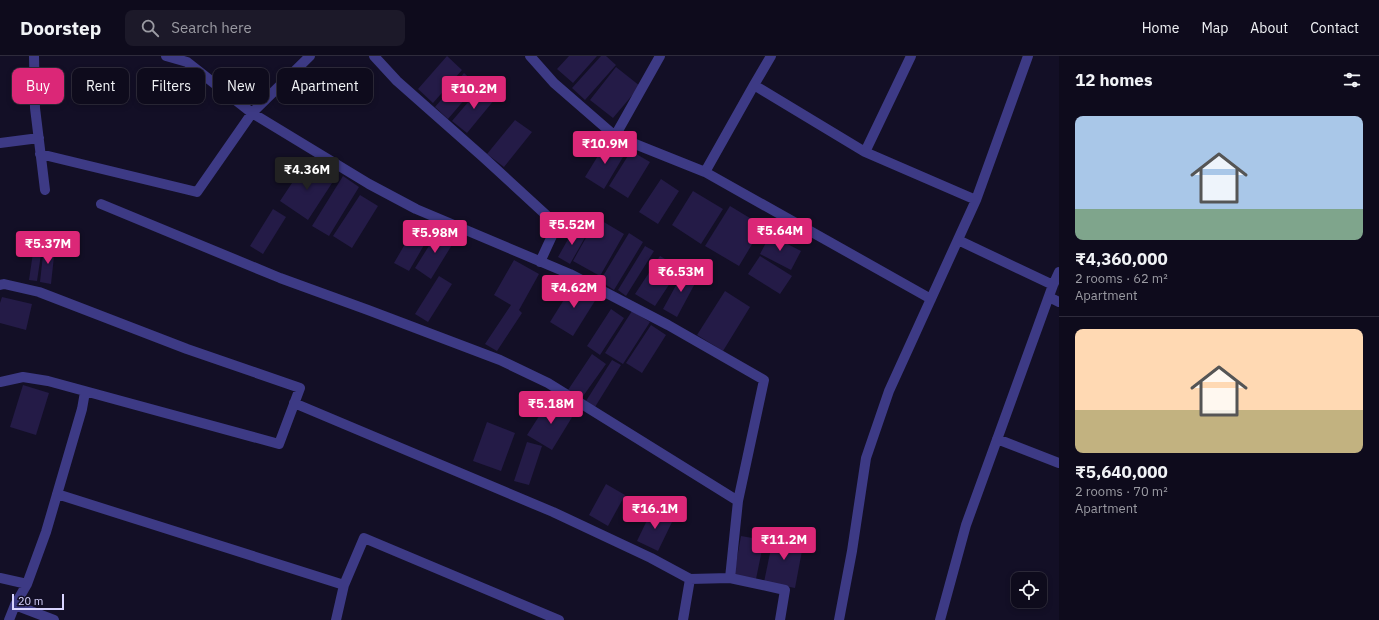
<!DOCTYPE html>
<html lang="en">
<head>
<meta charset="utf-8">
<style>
  body { margin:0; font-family:"IBM Plex Sans",sans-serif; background:#1c1929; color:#f1f3f6; height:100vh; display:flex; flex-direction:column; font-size:15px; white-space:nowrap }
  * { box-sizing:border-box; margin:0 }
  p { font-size:13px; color:#9b9ba3 }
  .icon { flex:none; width:22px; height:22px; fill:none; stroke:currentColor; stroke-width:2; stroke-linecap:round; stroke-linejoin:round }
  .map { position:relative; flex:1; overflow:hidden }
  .drawer { display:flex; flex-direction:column; background:#0e0b1c; width:320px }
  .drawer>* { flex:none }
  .hud { position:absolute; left:12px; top:12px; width:380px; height:36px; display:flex; gap:8px }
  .fabs { position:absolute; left:1011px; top:516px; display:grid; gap:8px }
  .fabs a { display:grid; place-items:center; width:36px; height:36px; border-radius:8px; background:#0e0b1c; box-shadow:0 2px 6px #0003,0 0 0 1px #2e2b3b; font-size:20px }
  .scale { position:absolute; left:12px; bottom:10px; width:52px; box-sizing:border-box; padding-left:4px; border:2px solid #d9d4ff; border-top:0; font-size:11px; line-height:14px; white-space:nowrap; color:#d9d4ff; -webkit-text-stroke:3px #130f26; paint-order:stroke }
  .price { position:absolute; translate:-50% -34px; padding:0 9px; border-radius:4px; background:#db2777; color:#fff; font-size:13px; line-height:26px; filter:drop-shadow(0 1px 2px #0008) }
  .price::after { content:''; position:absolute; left:50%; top:24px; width:12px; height:9px; margin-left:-6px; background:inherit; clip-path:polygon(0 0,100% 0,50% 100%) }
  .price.active { background:#222; color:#fff }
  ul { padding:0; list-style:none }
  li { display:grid; align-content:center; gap:8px; height:212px; padding:0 16px }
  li+li { border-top:1px solid #2e2b3b }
  li span { display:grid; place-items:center; height:124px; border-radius:8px; color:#555 }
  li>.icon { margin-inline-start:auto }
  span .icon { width:72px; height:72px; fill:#fffc; stroke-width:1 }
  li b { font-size:17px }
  h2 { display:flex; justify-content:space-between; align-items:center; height:48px; padding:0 16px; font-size:17px }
  .tag { padding:0 14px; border-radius:8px; background:#0e0b1c; box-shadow:0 2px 6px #0003,0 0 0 1px #2e2b3b; font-size:14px; line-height:36px }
  .tag.active { background:#db2777; color:#fff }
  header { display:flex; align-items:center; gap:24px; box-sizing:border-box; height:56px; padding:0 20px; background:#0e0b1c; border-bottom:1px solid #2e2b3b }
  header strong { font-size:19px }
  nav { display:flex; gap:22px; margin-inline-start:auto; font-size:14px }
  .search { width:280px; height:36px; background:#1c1929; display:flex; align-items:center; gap:10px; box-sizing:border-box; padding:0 14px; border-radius:8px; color:#9b9ba3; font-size:15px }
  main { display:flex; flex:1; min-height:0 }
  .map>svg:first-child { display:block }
</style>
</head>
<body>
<header>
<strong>Doorstep</strong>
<div class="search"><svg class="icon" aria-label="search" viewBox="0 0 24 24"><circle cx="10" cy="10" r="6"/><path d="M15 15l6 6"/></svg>Search here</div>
<nav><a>Home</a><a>Map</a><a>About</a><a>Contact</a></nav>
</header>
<main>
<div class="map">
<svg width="1059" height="564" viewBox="0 0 1059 564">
  <rect width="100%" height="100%" fill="#130f26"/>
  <path fill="#241b47" d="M 447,0 L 462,14 L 433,47 L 418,33 Z
    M 569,0 L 597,0 L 573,27 L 557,13 Z
    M 601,0 L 606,0 L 616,9 L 585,44 L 572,32 Z
    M 616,11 L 640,30 L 613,62 L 590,44 Z
    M 464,17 L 477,29 L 448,63 L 435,51 Z
    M 481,31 L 495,43 L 467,77 L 452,65 Z
    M 515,64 L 532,76 L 504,111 L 487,98 Z
    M 607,85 L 626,96 L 604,133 L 585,121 Z
    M 631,95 L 650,106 L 628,142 L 609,130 Z
    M 306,106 L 334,124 L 308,164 L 280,145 Z
    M 343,120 L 359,131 L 329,180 L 312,170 Z
    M 661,123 L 679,135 L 658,168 L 639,156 Z
    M 693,135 L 723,153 L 701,188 L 672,169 Z
    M 360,139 L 378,150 L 352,192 L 333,180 Z
    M 730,150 L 763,170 L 739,210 L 705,190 Z
    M 273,153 L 286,161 L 263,198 L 250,190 Z
    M 597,162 L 624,178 L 600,220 L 573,205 Z
    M 575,171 L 587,178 L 570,208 L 558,201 Z
    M 439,174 L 455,184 L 431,223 L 415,212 Z
    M 412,176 L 427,184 L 409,215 L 394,207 Z
    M 629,177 L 643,186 L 614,234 L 600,225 Z
    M 770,179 L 801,195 L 791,214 L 760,198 Z
    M 35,183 L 43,185 L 37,225 L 29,224 Z
    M 44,190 L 55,191 L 51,228 L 40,226 Z
    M 645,190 L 654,195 L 626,240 L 618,234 Z
    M 660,200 L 680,212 L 655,250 L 635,238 Z
    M 760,200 L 792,220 L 780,238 L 748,218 Z
    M 514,204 L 539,218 L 519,254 L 522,257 L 497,295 L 485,288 L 511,249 L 494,239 Z
    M 685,213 L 699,220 L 677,261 L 663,253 Z
    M 439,220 L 452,228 L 428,266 L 415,258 Z
    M 575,226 L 598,240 L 573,280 L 550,266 Z
    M 725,235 L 750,251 L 723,295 L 697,279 Z
    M 2,241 L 32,248 L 26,274 L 0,267 L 0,247 Z
    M 611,253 L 624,262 L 600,299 L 587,290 Z
    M 632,255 L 650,266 L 623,308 L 605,297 Z
    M 651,269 L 666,279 L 642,317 L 626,307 Z
    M 592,298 L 606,308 L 581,343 L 568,334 Z
    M 612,304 L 621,309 L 595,351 L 586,345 Z
    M 23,329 L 49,337 L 36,379 L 10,371 Z
    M 550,343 L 574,358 L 552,394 L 527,379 Z
    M 487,366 L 515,377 L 501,415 L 473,405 Z
    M 527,386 L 542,390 L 529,429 L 514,425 Z
    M 606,428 L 625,439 L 608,470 L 589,459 Z
    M 652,454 L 673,464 L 658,495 L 637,485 Z
    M 774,478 L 804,484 L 795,532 L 764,526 Z
    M 741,480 L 764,484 L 756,523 L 734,519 Z"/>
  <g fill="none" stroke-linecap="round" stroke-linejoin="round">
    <path stroke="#3d3a85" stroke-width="10" d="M 34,0 L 35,52 L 45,134
      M 166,0 L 187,6 L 252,57 L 369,128 L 416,153 L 570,218 L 668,269 L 764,324 L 738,445 L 730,522
      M 374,0 L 397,25 L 483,101 L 557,169 L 540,206
      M 530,0 L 554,27 L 615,80 L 705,116 L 931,243
      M 911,0 L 865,96 L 976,144
      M 754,29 L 771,0
      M 615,80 L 660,0
      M 0,87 L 39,82
      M 40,98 L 197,136 L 252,57 L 310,0
      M 705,116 L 754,29 L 865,96
      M 101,148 L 280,222 L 368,254 L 500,304 L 548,327 L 738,445
      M 958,184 L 1053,229
      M 0,229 L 4,228 L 39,236 L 187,293 L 300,332 L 279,388 L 48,325 L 23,321 L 0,326
      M 1049,241 L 1059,246
      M 294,347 L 553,456 L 651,502 L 690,523 L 730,522 L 785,534 L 780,564
      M 997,383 L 1059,407
      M 57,438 L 344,529 L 364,482 L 559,564
      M 0,522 L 27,528
      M 15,549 L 54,564
      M 9,564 L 15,549 L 27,528 L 46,476 L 82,353 L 85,336
      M 336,564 L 344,529
      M 683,564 L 690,523
      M 839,564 L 852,495 L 866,402 L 889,335 L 976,144 L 1028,0
      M 940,564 L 966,469 L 1053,229 L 1059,216"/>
  </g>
</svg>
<div class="fabs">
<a><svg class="icon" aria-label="locate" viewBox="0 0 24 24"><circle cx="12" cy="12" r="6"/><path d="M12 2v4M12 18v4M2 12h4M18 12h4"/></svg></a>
</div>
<div class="scale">20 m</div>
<b class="price" style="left:474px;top:54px">₹10.2M</b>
<b class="price" style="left:605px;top:109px">₹10.9M</b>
<b class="price active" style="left:307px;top:135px">₹4.36M</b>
<b class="price" style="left:572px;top:190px">₹5.52M</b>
<b class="price" style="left:780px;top:196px">₹5.64M</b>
<b class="price" style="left:435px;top:198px">₹5.98M</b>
<b class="price" style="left:48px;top:209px">₹5.37M</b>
<b class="price" style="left:681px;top:237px">₹6.53M</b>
<b class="price" style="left:574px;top:253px">₹4.62M</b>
<b class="price" style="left:551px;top:369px">₹5.18M</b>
<b class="price" style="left:655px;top:474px">₹16.1M</b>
<b class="price" style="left:784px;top:505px">₹11.2M</b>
<div class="hud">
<a class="tag active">Buy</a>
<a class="tag">Rent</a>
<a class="tag">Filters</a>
<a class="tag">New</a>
<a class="tag">Apartment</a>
</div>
</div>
<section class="drawer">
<h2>12 homes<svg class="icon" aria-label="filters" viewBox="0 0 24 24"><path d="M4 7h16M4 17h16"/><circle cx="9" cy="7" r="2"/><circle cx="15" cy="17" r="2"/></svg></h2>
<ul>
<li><span style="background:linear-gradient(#a9c7e8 75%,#7fa58c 0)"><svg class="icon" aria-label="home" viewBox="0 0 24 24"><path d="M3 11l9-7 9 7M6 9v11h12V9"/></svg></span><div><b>₹4,360,000</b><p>2 rooms · 62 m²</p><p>Apartment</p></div></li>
<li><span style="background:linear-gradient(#ffd9b3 65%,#c2b280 0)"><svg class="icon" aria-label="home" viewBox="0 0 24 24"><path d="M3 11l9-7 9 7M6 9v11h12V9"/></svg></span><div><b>₹5,640,000</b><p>2 rooms · 70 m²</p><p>Apartment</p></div></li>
</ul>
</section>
</main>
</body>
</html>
